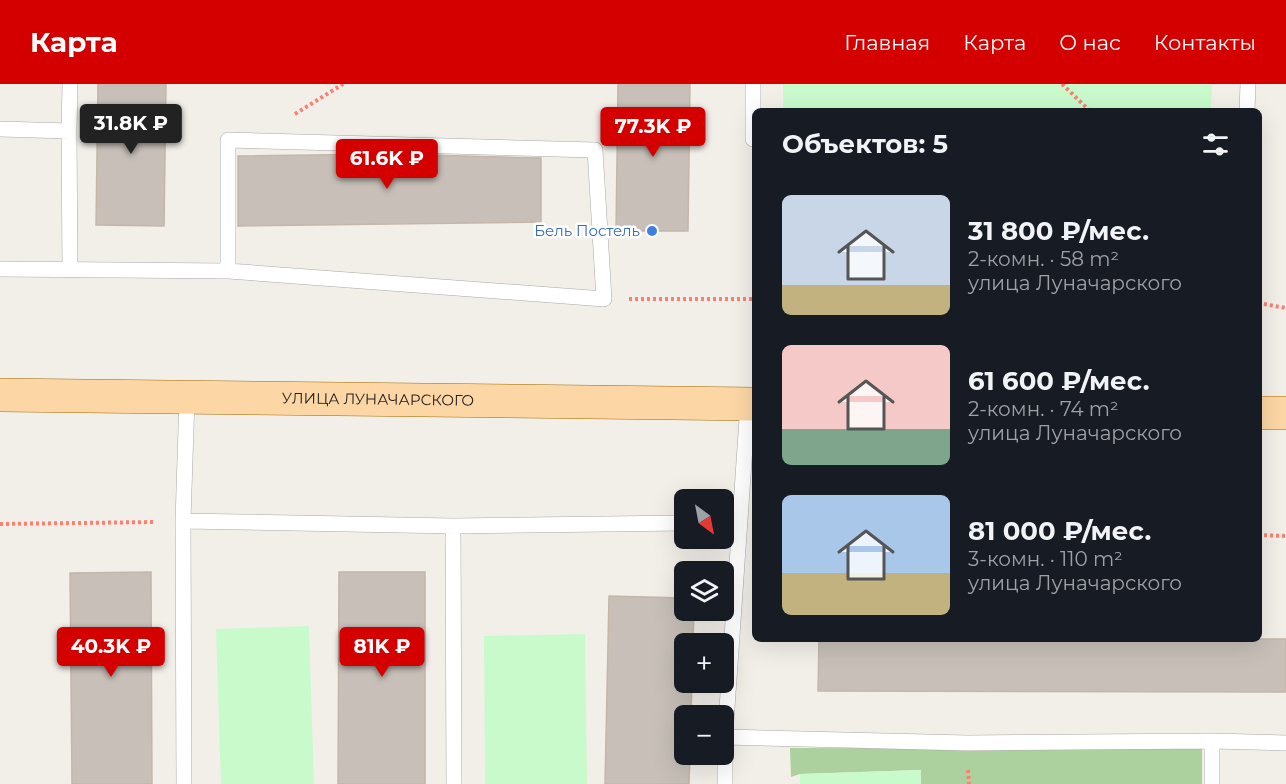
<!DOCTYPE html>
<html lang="ru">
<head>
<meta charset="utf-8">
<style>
  body { margin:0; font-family:Montserrat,sans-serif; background:#242831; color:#f1f3f6; height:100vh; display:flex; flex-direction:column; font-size:22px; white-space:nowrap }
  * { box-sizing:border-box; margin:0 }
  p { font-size:20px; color:#9ea1a6 }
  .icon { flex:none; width:33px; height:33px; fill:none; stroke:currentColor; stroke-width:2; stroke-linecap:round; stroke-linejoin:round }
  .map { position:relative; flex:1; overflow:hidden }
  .panel { position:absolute; left:752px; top:24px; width:510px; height:534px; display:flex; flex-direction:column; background:#171b24; border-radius:9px; box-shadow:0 6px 24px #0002 }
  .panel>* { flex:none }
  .needle { width:39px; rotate:148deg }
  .fabs { position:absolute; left:674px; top:405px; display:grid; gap:12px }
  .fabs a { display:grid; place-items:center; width:60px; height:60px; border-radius:9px; background:#171b24; box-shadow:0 6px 24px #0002; font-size:30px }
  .price { position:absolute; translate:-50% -51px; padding:0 14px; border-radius:6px; background:#d40000; color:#fff; font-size:20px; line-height:39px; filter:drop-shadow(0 2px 3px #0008) }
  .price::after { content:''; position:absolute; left:50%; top:36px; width:18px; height:14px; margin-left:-9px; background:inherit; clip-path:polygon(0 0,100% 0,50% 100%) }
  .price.current { background:#222; color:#fff }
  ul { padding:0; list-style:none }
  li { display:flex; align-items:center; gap:18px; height:150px; padding:0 30px }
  li span { display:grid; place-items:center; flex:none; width:168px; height:120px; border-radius:9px; color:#555 }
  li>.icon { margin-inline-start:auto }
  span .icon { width:72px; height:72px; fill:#fffc; stroke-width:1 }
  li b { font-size:26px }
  h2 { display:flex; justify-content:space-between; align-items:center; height:72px; padding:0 30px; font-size:26px }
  header { display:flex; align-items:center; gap:36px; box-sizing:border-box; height:84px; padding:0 30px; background:#d40000; color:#fff }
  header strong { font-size:28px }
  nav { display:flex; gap:33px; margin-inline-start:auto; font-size:21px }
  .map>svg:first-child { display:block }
</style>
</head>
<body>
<header>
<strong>Карта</strong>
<nav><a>Главная</a><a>Карта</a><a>О нас</a><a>Контакты</a></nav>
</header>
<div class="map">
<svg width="1286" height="700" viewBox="0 0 1286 700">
  <rect width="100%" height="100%" fill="#f2efe9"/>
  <path fill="#add19e" d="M 790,664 L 1202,665 L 1202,700 L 921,700 L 920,686 L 800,690 L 791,693 Z"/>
  <path fill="#c8facc" d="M 783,0 L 1212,0 L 1211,27 L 783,27 Z
    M 309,542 L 314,700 L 221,700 L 216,545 Z
    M 585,550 L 587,700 L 485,700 L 484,552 Z
    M 921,686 L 921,700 L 800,700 L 800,690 Z"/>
  <path fill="#c7bfb8" stroke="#c4b6ab" stroke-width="1.5" d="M 98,0 L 166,0 L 164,142 L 96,141 Z
    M 618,0 L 690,0 L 688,147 L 616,147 Z
    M 389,70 L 541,74 L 541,138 L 238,142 L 238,72 Z
    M 151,488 L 152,700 L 72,700 L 70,489 Z
    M 339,488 L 425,488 L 425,700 L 338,700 Z
    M 609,512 L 684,514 L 684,526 L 694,526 L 693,560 L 684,560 L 684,598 L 692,598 L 691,632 L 684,632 L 684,670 L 690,670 L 689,700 L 605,700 Z
    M 819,555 L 1286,555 L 1286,608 L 818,607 Z"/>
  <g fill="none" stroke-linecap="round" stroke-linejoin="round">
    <g stroke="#a9a9a9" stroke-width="16">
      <path id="service" d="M 753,0 L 753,55 L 754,55
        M 1247,27 L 1248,0
        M 0,45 L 69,47 L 70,0
        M 69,47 L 70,185
        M 0,185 L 228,187 L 604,215 L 595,66 L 228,56 L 228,187
        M 183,437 L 453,442 L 684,439
        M 723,438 L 740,438
        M 453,442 L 454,700
        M 725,653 L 968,659 L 1212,657 L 1286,659
        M 1212,657 L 1212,700
        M 184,700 L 183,437 L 187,314
        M 725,700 L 725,653 L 748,320"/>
    </g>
    <g stroke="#a06b00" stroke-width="34">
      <g id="primary">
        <path id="s1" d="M 0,311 L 754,320"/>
        <path d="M 1258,329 L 1286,329"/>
      </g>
    </g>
    <path stroke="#fa8072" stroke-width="4" stroke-dasharray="3 3" stroke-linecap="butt" d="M 1062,0 L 1090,27
      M 295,30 L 343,0
      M 629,215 L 754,215
      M 1258,219 L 1286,224
      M 0,440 L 155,438
      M 1258,451 L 1286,452
      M 968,686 L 969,700"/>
    <use href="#service" stroke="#fff" stroke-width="15"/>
    <use href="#primary" stroke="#fcd6a4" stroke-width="33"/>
  </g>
  <circle fill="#3f7fe0" stroke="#fff" stroke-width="2" cx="652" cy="147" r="6"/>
  <g text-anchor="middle" stroke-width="5" stroke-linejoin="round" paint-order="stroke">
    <g font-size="15" fill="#366cbe" stroke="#fff" text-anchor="end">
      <text x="640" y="152">Бель Постель</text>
    </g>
    <g font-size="15" fill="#222" stroke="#fff">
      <text dy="5" stroke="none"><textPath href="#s1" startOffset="378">УЛИЦА ЛУНАЧАРСКОГО</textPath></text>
    </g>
  </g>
</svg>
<div class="fabs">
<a><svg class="needle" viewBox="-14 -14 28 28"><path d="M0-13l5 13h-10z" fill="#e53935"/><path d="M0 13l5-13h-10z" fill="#9ea1a6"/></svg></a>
<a><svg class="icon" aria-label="layers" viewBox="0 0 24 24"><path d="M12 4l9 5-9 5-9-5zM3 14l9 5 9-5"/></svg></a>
<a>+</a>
<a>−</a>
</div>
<b class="price current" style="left:131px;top:71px">31.8K ₽</b>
<b class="price" style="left:653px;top:74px">77.3K ₽</b>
<b class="price" style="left:387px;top:106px">61.6K ₽</b>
<b class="price" style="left:111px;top:594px">40.3K ₽</b>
<b class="price" style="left:382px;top:594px">81K ₽</b>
<section class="panel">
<h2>Объектов: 5<svg class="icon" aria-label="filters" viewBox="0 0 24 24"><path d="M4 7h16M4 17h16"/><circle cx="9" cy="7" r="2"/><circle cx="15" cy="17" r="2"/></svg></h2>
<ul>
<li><span style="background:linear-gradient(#c9d6e8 75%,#c2b280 0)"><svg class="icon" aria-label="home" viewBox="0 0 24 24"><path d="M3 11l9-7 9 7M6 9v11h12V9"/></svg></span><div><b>31 800 ₽/мес.</b><p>2-комн. · 58 m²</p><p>улица Луначарского</p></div></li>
<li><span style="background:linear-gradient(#f6c9c9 70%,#7fa58c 0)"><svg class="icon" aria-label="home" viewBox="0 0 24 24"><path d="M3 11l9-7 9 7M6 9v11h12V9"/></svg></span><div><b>61 600 ₽/мес.</b><p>2-комн. · 74 m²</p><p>улица Луначарского</p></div></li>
<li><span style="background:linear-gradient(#a9c7e8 65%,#c2b280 0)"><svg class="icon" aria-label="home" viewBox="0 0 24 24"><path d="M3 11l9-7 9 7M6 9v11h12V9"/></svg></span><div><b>81 000 ₽/мес.</b><p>3-комн. · 110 m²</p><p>улица Луначарского</p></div></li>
</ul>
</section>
</div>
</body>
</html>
